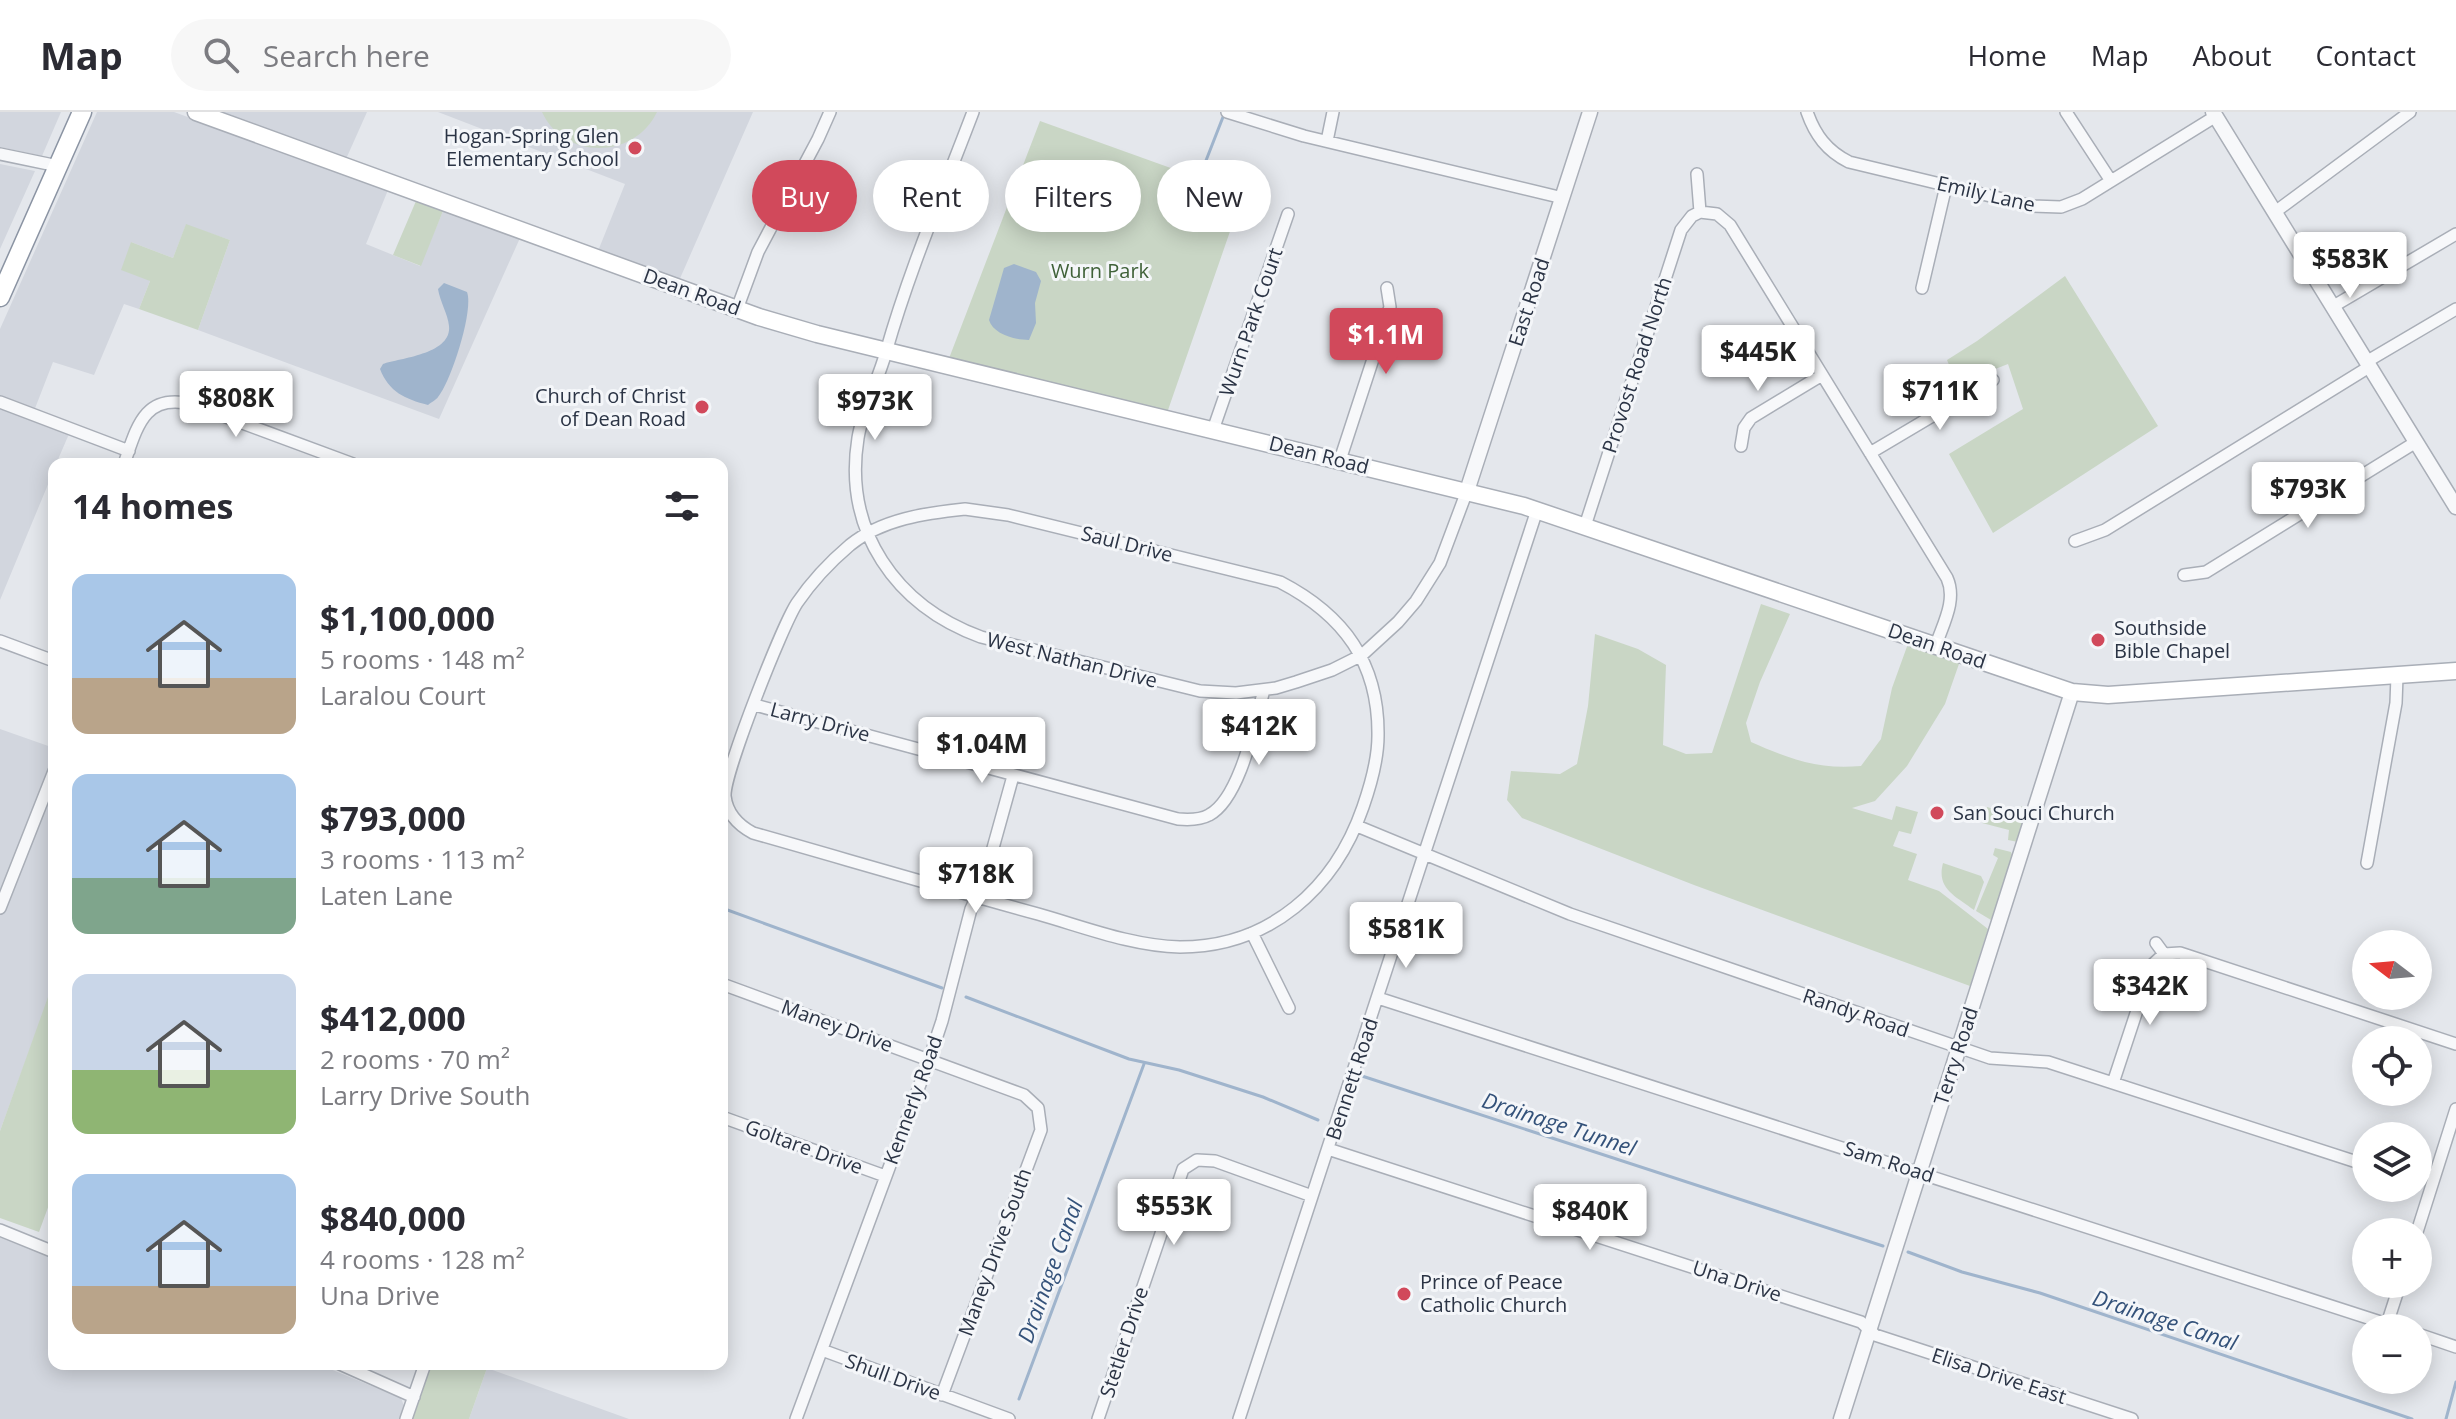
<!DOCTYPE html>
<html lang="en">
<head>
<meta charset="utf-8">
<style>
  body { margin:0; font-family:"Open Sans",sans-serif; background:#f7f7f7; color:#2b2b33; height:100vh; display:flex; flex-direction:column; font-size:30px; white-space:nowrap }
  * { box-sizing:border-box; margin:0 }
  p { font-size:26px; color:#7c7c81 }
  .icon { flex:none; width:44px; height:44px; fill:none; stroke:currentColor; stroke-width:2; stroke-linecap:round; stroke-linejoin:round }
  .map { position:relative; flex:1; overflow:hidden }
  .drawer { position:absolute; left:48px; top:346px; width:680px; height:912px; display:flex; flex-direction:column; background:#fff; border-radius:16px; box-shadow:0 4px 20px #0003 }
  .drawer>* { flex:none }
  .banner { position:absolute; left:752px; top:48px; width:760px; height:72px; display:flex; gap:16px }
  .needle { width:52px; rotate:286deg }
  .buttons { position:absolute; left:2352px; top:818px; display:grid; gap:16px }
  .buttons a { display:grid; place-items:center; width:80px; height:80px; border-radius:50%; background:#fff; box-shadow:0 4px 20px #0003; font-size:40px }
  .price { position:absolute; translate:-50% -68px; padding:0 18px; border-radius:8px; background:#fff; color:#222; font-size:26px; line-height:52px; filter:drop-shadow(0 2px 4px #0008) }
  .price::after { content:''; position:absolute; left:50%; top:48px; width:24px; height:18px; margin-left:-12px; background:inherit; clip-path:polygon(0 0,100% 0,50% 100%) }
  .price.selected { background:#d1495b; color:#fff }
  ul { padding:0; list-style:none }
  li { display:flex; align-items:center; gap:24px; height:200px; padding:0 24px }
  li span { display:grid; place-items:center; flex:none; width:224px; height:160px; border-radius:16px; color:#555 }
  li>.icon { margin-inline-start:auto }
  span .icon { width:96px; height:96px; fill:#fffc; stroke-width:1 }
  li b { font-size:34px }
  h2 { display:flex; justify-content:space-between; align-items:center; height:96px; padding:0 24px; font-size:34px }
  .chip { padding:0 28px; border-radius:36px; background:#fff; box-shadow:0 4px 20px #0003; font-size:28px; line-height:72px }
  .chip.selected { background:#d1495b; color:#fff }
  header { display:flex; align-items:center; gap:48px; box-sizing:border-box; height:112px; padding:0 40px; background:#fff; border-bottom:2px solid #e1e1e2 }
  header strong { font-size:38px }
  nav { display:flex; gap:44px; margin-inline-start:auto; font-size:28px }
  .search { width:560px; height:72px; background:#f7f7f7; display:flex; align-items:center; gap:20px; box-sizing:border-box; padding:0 28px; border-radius:44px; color:#7c7c81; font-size:30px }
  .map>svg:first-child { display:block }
</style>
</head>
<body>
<header>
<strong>Map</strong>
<div class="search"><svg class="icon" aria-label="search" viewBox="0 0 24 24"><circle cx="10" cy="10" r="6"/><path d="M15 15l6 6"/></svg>Search here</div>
<nav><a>Home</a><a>Map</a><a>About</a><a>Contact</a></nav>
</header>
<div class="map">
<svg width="2456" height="1307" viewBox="0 0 2456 1307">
  <rect width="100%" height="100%" fill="#e4e7ec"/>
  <path fill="#d2d6de" d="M 0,0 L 61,0 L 42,44 L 0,35 Z
    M 97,0 L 174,0 L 388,78 L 366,132 L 420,154 L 443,99 L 520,126 L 439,307 L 198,218 L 230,128 L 186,113 L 173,146 L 131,130 L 150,169 L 139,197 L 124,192 L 94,263 L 53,250 L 34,299 L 0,286 L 0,217 Z
    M 217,0 L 367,0 L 346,47 Z
    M 438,0 L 753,0 L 678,171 L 598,139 L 625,72 Z
    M 0,52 L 35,59 L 0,137 Z
    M 0,296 L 69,322 L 56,352 L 54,352 L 54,358 L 0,488 Z
    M 0,617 L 54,636 L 54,871 L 0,1019 Z
    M 0,1123 L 54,1144 L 54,1252 L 318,1252 L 401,1286 L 404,1294 L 399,1307 L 0,1307 Z
    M 487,1256 L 629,1307 L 469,1307 Z"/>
  <path fill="#c9d6c5" d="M 542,0 L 657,0 C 634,48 564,48 542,0 Z
    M 1040,9 L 1243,82 L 1167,301 L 948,249 Z
    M 416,89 L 443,99 L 421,154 L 393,143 Z
    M 186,112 L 230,128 L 198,218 L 139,197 L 150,169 L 121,158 L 131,130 L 173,146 Z
    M 2065,164 L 2158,314 L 1993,421 L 1949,342 L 2023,297 L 2008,252 L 1957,272 L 1947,248 L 1977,229 Z
    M 1761,492 L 1790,502 L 1760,570 L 1746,611 L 1751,630 C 1790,647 1818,658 1861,654 L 1881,627 L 1892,576 L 1909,529 L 1960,549 L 1945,592 L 1907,654 L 1875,689 L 1852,696 L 1892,708 L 1896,694 L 1918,700 L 1911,722 L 1899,719 L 1893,734 L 1917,742 L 1908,768 L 1939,779 L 1988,817 L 1970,874 L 1694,773 L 1522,706 L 1507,688 L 1511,659 L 1560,662 L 1577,652 L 1588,594 L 1595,522 L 1638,537 L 1666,553 L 1663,633 L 1686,642 L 1712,641 Z
    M 2021,694 L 2026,698 L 2027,706 L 2018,730 L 2008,728 L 2009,718 L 1982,711 L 1987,695 L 2017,704 Z
    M 1995,736 L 2011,740 L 2013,746 L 1991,808 L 1976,799 L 1998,746 L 1993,743 Z
    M 1943,751 L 1981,764 L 1984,770 L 1974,798 C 1956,784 1936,777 1943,751 Z
    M 48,885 L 54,887 L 54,1079 L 39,1120 L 0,1106 L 0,1019 Z
    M 430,1252 L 477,1252 L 487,1256 L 469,1307 L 411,1307 Z"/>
  <path fill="#9fb4cc" d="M 1014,152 L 1036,160 L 1041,169 L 1035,191 L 1036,211 L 1029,228 C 1015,228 993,222 989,208 L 1004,156 Z
    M 444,171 L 467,180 C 474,198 451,270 438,285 C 437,287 429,292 428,293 C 405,287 389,280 380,257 L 383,252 C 401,246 452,242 449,214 C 448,202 440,190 438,177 Z"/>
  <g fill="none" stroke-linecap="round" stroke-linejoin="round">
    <path stroke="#9fb4cc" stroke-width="3" d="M 1198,69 L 1223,5
      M 722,796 L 942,876
      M 966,885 L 1129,947 L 1179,958 L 1263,985 L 1318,1008
      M 1362,964 L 1883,1134
      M 1908,1140 L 1962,1160 L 2040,1181 L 2412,1307
      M 1019,1287 L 1144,952
      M 2446,1307 L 2456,1270"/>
    <g stroke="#a9aeb7" stroke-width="14">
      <path id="minor" d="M 973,0 C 943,79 909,159 886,240 C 878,269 863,296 858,326 C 843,419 896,494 981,525 L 1200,579 L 1236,581 L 1276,576 L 1296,570 L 1332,558 L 1362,543 L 1398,510 L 1416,489 L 1440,451 L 1467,379
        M 1227,0 L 1304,24 L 1563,86
        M 1807,0 C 1815,23 1827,39 1849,50 L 2032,94 L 2061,95 L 2082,87 L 2216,4
        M 2066,0 L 2111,69
        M 1327,29 L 1333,0
        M 0,42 L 58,54
        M 1697,62 L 1700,100
        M 1700,100 L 1717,102 L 1730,113 L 1947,466 C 1957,488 1943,512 1936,533
        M 2275,100 L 2410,0
        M 1922,176 L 1946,74
        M 2332,195 L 2456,122
        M 737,197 L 758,140 L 818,27 L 830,0
        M 2366,250 L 2456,197
        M 0,290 L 129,339
        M 1213,318 L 1288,102
        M 1741,334 L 1744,316 L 1751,306 L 1822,263
        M 1870,341 L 1993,268
        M 1340,348 L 1390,195 L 1387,176
        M 124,352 C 137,315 144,281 191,292 L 353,352
        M 965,397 L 1008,403 L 1280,470 C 1344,503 1379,551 1378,624 C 1378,648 1371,672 1363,695 C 1335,776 1270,835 1180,835 C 1132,834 1084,815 1038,802 C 943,776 848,748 753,721 C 738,713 727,702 725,684 C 724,661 782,514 797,491 C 812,469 830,450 850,433 C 882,407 926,401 965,397 Z
        M 1585,414 L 1681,118 L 1692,104 L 1700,100
        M 2075,429 L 2105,418 L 2369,255
        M 2184,463 L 2206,460 L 2416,330
        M 0,529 L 54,549
        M 755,593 L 1178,707 C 1189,708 1200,708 1209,703 C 1240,687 1255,610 1264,578
        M 1357,714 L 1570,802 L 1990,946 L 2048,950 L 2366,1053
        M 2367,751 L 2396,591 L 2397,564
        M 0,796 L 54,659
        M 1252,821 L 1289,896
        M 2156,831 L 2164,842
        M 2164,842 L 2180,841 L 2456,932
        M 722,872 L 1024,983 L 1038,996 L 1041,1018 L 942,1283
        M 1378,886 L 2399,1216
        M 2113,971 L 2152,853 L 2164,842
        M 722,1005 L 885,1064
        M 1328,1037 L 1861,1210 L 1875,1223 L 2132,1307
        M 0,1118 L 54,1140
        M 2417,1120 L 2456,997
        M 2387,1212 L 2400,1172
        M 2418,1222 L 2456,1235
        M 822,1238 L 1009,1307
        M 340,1252 L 414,1285
        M 406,1307 L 425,1252
        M 796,1307 L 929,948 L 942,909 L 971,797 L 983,772 L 1013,664
        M 1098,1307 L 1183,1057 L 1197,1048 L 1215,1049 L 1312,1084
        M 1239,1307 L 1537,398"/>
    </g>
    <g stroke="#a9aeb7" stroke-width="17">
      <path id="tertiary" d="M 2213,0 L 2456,395
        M 1467,379 L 1590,0
        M 1841,1307 L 2072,580"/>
    </g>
    <g stroke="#a9aeb7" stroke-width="19">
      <path id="secondary" d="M 196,0 L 759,205 L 817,222 L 1524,394 L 2072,580 L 2108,583 L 2456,559"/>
    </g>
    <g stroke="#8b94a3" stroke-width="21">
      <path id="trunk" d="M 0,185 L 82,0"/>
    </g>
    <use href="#minor" stroke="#f7f8fa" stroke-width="11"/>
    <use href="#tertiary" stroke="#f7f8fa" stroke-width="14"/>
    <use href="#secondary" stroke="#fff" stroke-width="16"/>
    <use href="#trunk" stroke="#fff" stroke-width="18"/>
  </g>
  <g fill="#d1495b" stroke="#f4f6f9" stroke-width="3">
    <circle cx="635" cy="36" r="8"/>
    <circle cx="702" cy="295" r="8"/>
    <circle cx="2098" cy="528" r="8"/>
    <circle cx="1937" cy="701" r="8"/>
    <circle cx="1404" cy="1182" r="8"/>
  </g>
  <g text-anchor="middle" stroke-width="6" stroke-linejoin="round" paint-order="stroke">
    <g font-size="20" fill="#2b3445" stroke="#f4f6f9" text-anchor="start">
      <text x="619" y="31" text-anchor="end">Hogan-Spring Glen<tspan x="619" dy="23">Elementary School</tspan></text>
      <text x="686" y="291" text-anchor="end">Church of Christ<tspan x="686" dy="23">of Dean Road</tspan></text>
      <text x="2114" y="523">Southside<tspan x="2114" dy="23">Bible Chapel</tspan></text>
      <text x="1953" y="708">San Souci Church</text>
      <text x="1420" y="1177">Prince of Peace<tspan x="1420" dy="23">Catholic Church</tspan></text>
    </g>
    <g font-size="20" fill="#2b3445" stroke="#f4f6f9">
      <text transform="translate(1986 82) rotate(13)" y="7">Emily Lane</text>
      <text transform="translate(692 180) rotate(20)" y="7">Dean Road</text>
      <text transform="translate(1529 190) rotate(-72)" y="7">East Road</text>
      <text transform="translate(1251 210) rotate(-71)" y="7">Wurn Park Court</text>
      <text transform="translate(1637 253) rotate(-72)" y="7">Provost Road North</text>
      <text transform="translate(1319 343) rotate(14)" y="7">Dean Road</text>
      <text transform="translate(1127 432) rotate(14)" y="7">Saul Drive</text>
      <text transform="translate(1937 534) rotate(19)" y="7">Dean Road</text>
      <text transform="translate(1072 548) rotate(14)" y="7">West Nathan Drive</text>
      <text transform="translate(820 610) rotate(15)" y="7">Larry Drive</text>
      <text transform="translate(1856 901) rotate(19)" y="7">Randy Road</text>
      <text transform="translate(837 914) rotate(20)" y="7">Maney Drive</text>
      <text transform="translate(1956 944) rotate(-72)" y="7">Terry Road</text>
      <text transform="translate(1352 967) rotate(-72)" y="7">Bennett Road</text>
      <text transform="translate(913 988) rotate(-70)" y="7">Kennerly Road</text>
      <text transform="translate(804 1035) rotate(20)" y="7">Goltare Drive</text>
      <text transform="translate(1889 1050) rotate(18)" y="7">Sam Road</text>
      <text transform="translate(995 1140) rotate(-70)" y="7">Maney Drive South</text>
      <text transform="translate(1737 1169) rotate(18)" y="7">Una Drive</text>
      <text transform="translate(1124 1230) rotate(-72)" y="7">Stetler Drive</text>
      <text transform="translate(1999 1264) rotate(18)" y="7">Elisa Drive East</text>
      <text transform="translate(893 1265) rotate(20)" y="7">Shull Drive</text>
    </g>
    <g font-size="20" fill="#3f6138" stroke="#f4f6f9">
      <text x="1100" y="166">Wurn Park</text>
    </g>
    <g font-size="22" font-style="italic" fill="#34527a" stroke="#f4f6f9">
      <text transform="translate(1559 1012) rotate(18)" y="8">Drainage Tunnel</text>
      <text transform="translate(1050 1159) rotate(-70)" y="8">Drainage Canal</text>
      <text transform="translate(2165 1208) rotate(18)" y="8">Drainage Canal</text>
    </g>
  </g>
</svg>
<div class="buttons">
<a><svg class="needle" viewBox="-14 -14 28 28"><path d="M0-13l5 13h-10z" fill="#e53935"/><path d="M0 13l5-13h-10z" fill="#7c7c81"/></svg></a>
<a><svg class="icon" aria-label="locate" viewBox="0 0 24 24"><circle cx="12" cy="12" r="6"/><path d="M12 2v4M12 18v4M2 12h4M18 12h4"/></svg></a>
<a><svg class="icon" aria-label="layers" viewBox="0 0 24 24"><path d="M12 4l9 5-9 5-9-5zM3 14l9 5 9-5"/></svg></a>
<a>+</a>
<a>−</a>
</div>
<b class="price" style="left:2350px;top:188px">$583K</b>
<b class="price selected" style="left:1386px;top:264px">$1.1M</b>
<b class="price" style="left:1758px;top:281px">$445K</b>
<b class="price" style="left:1940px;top:320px">$711K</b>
<b class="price" style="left:236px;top:327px">$808K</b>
<b class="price" style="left:875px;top:330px">$973K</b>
<b class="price" style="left:2308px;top:418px">$793K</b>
<b class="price" style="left:1259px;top:655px">$412K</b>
<b class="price" style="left:982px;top:673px">$1.04M</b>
<b class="price" style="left:976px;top:803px">$718K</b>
<b class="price" style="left:1406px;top:858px">$581K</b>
<b class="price" style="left:2150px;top:915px">$342K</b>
<b class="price" style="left:1174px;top:1135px">$553K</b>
<b class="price" style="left:1590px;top:1140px">$840K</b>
<div class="banner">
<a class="chip selected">Buy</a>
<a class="chip">Rent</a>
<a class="chip">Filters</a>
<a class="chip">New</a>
</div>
<section class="drawer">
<h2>14 homes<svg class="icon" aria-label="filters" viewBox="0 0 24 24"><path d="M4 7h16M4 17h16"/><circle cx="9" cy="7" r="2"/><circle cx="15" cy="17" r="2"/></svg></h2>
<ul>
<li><span style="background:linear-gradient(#a9c7e8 65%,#b9a48a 0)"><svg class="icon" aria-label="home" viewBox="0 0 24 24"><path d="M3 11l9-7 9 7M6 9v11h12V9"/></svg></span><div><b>$1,100,000</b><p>5 rooms · 148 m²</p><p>Laralou Court</p></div></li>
<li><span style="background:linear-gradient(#a9c7e8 65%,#7fa58c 0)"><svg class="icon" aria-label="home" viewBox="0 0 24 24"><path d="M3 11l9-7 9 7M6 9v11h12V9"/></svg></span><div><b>$793,000</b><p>3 rooms · 113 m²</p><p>Laten Lane</p></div></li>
<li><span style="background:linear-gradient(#c9d6e8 60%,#8fb573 0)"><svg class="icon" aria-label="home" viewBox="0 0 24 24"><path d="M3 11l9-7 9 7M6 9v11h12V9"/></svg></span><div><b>$412,000</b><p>2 rooms · 70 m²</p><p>Larry Drive South</p></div></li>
<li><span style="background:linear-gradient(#a9c7e8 70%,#b9a48a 0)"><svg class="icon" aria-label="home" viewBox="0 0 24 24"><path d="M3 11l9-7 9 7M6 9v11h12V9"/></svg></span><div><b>$840,000</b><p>4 rooms · 128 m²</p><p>Una Drive</p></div></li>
</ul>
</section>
</div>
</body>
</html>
